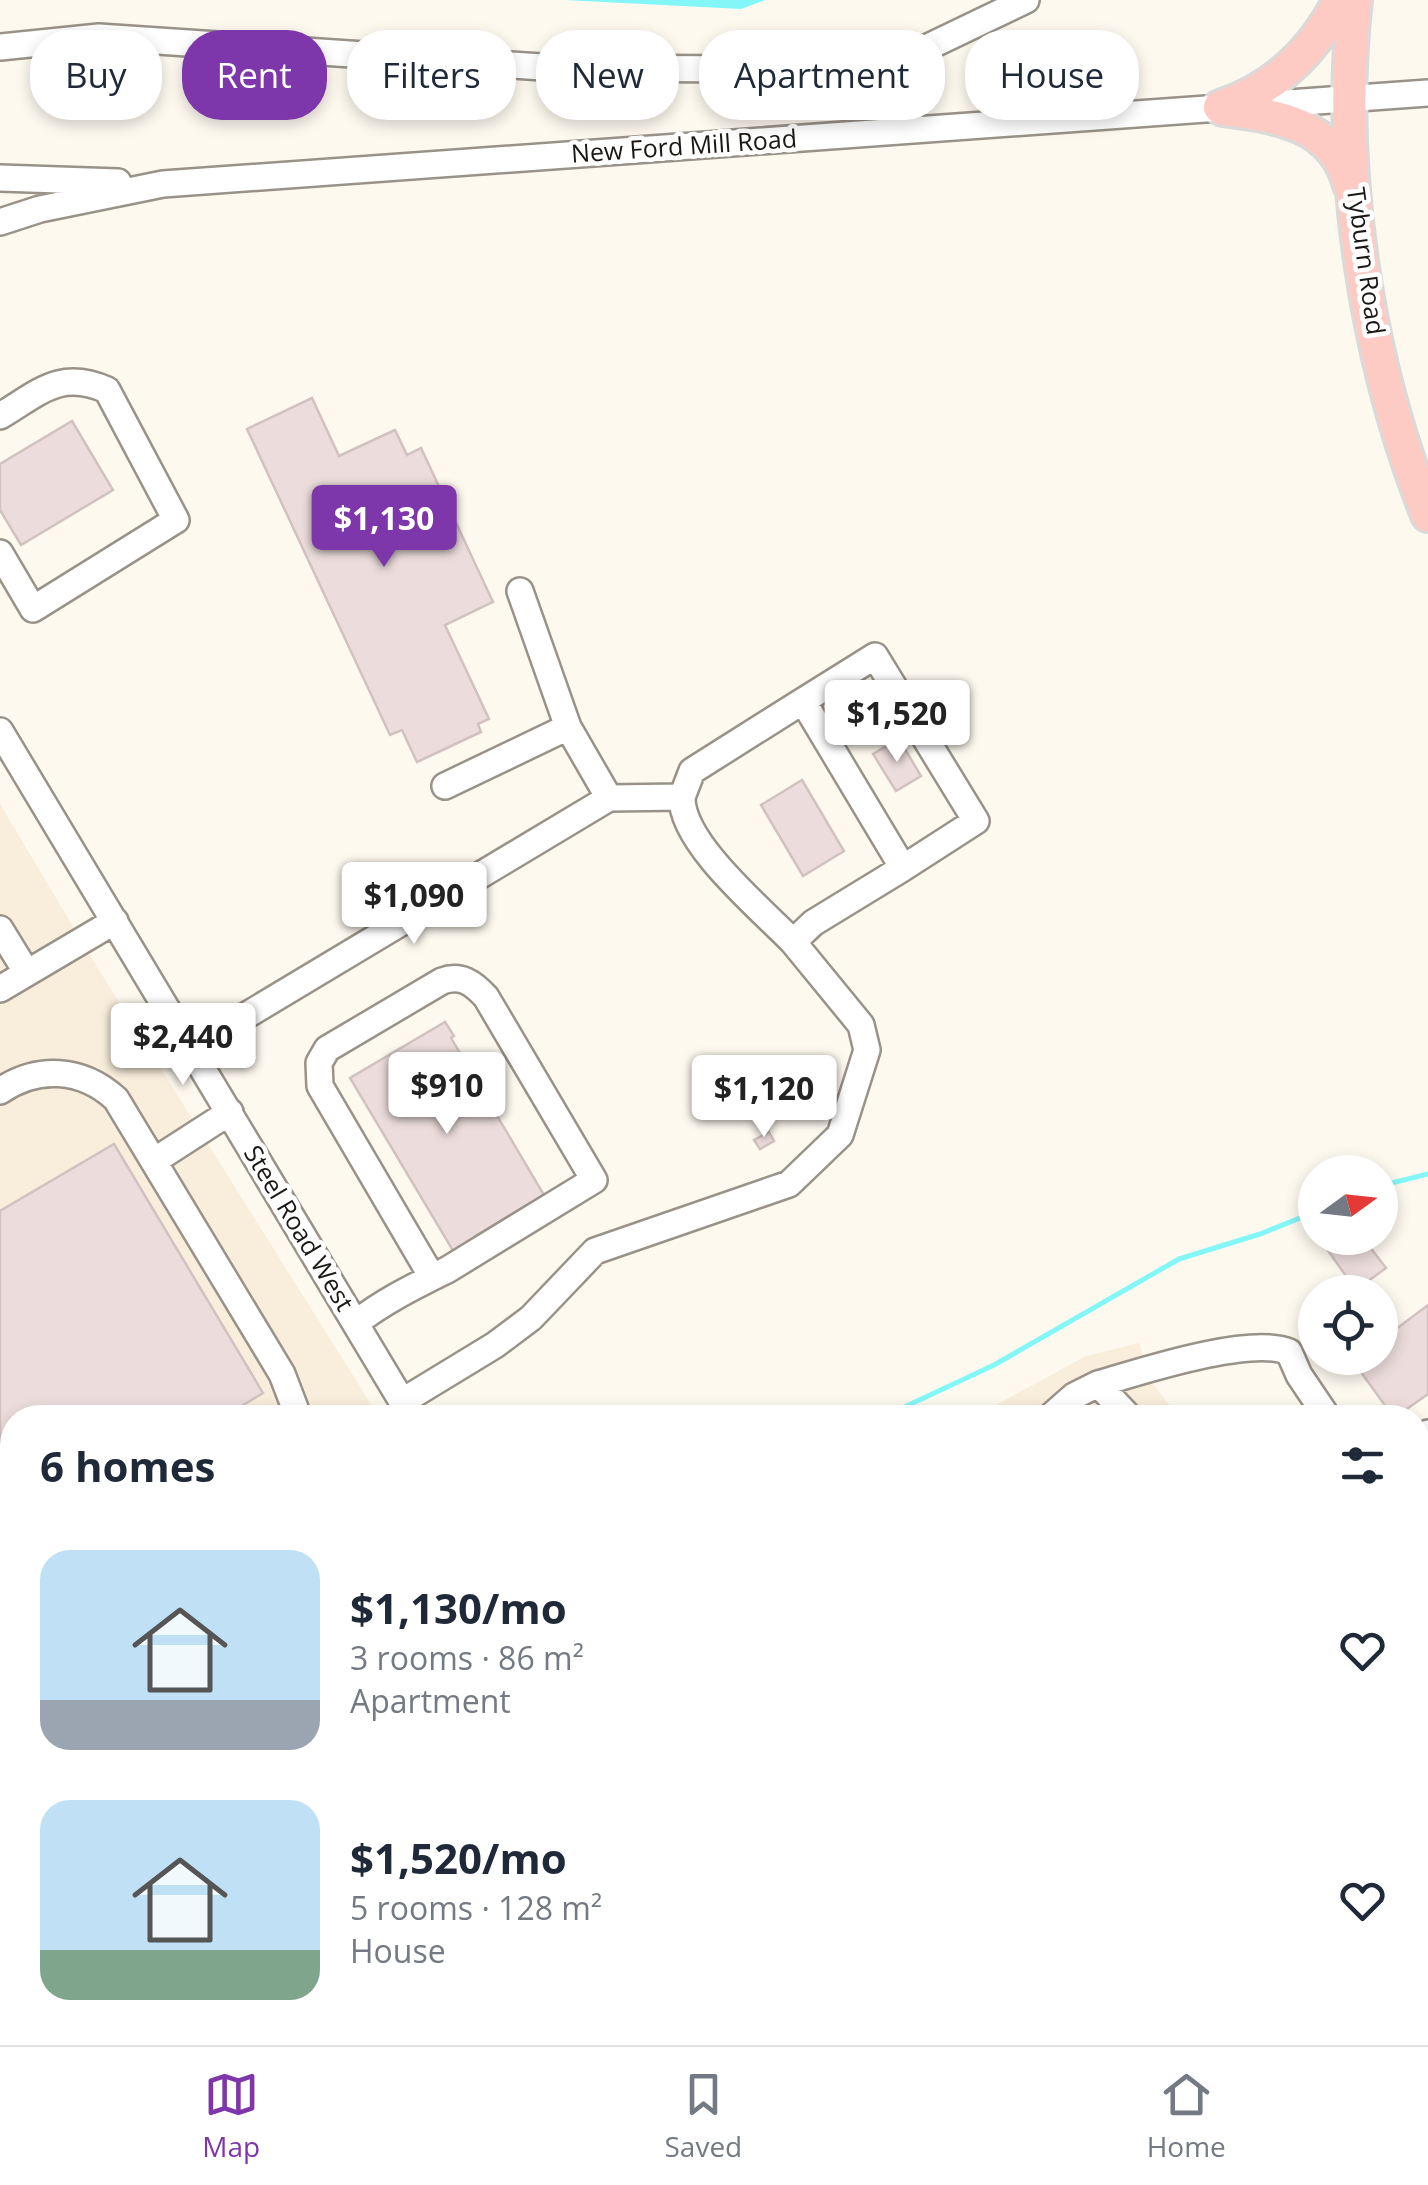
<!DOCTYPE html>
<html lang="en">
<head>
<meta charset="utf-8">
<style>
  body { margin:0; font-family:"Open Sans",sans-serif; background:#f2f2f3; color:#1f2937; height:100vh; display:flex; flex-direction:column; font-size:38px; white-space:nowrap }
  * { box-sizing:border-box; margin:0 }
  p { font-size:32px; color:#747a83 }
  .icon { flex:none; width:55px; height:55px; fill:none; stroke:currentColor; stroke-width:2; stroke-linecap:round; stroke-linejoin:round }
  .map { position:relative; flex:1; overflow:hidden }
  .sheet { position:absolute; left:0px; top:1405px; width:1430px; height:640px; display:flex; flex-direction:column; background:#fff; border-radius:40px 40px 0 0; box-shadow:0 5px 15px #0003 }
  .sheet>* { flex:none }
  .top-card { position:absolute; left:30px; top:30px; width:1370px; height:90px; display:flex; gap:20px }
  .needle { width:65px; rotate:75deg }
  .tools { position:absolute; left:1298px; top:1155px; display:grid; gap:20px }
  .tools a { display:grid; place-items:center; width:100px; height:100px; border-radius:50%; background:#fff; box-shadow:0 5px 15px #0003; font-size:50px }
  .price { position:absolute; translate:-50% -85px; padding:0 22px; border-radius:10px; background:#fff; color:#222; font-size:32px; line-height:65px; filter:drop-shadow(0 2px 5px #0008) }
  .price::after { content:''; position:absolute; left:50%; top:60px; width:30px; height:22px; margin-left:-15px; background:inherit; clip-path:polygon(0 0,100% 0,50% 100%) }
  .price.selected { background:#7e37aa; color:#fff }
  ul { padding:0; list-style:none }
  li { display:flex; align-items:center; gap:30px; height:250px; padding:0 40px }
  li span { display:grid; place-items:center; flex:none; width:280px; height:200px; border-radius:30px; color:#555 }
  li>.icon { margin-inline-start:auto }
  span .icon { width:120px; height:120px; fill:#fffc; stroke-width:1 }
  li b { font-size:42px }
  h2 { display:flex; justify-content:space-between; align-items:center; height:120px; padding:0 40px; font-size:42px }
  .tag { padding:0 35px; border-radius:40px; background:#fff; box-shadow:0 5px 15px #0003; font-size:35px; line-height:90px }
  .tag.selected { background:#7e37aa; color:#fff }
  .tabs { display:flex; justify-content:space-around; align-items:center; height:140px; border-top:2px solid #e0e1e3; background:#fff; font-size:28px; color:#747a83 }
  .tabs a { display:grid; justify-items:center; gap:5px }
  .tabs .selected { color:#7e37aa }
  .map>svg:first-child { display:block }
</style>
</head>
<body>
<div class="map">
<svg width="1428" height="2045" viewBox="0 0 1428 2045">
  <rect width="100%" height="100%" fill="#fef9ef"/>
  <path fill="#f9eddb" d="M 0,804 L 99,970 L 379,1417 L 12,1418 L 12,1792 L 0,1799 Z
    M 1139,1343 L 1152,1383 L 1179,1417 L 972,1418 L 1086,1356 Z
    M 6,1924 L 12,1930 L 12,2032 L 114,2033 L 127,2045 L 0,2045 L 0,1930 Z
    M 146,2033 L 932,2033 L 929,2045 L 158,2045 Z"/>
  <path fill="#83f7f8" d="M 565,0 L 765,0 L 741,9 Z"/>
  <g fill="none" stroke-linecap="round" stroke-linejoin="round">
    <path stroke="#83f7f8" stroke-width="5" d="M 1380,1186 L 1428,1174
      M 881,1418 L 994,1365 L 1179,1259 L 1260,1234 L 1315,1212
      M 10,1891 L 12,1890"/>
  </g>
  <path fill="#ecdddc" stroke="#d1c2c1" stroke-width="2.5" d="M 312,398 L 339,456 L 395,430 L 407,455 L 421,448 L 493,602 L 445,625 L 489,719 L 478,724 L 481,732 L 417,762 L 402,730 L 390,735 L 247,429 Z
    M 72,421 L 113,490 L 21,545 L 0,510 L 0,464 Z
    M 870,693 L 890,727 L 874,736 L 854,702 Z
    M 899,739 L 921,776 L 896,791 L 873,754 Z
    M 802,780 L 844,851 L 803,876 L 761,805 Z
    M 445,1022 L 454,1036 L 451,1038 L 544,1195 L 475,1236 L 478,1240 L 455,1254 L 350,1078 Z
    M 769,1132 L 774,1141 L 760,1149 L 754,1140 Z
    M 114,1144 L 263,1393 L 222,1418 L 12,1418 L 12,1581 L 0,1588 L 0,1211 Z
    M 1334,1238 L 1363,1238 L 1386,1268 L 1356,1290 L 1324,1245 Z
    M 1428,1305 L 1428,1394 L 1394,1418 L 1353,1361 L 1357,1358 L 1380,1358 L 1380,1341 Z
    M 1428,1461 L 1428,1575 L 1418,1582 L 1418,1469 Z
    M 227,2032 L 458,2032 L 471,2045 L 264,2045 L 253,2035 L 240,2045 Z"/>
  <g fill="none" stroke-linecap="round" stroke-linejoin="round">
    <g stroke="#999288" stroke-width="30">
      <path id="minor" d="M 0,47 L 99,37 L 557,68 L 753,69 L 926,48 L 1026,0
        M 0,178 L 118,182
        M 0,222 L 40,209 L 163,184 L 1428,93
        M 0,416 C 39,393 60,369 107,390 L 176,520 L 33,609 L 0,553
        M 520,591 L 568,727
        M 803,701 L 875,656 L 976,821 L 903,868
        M 0,731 L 412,1418
        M 445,786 L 568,727 L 609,798
        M 0,929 L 27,973
        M 0,989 L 115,921
        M 192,1048 L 609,798 L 682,797 L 692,771 L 803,701 L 903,868 L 813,923 L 793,942 C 761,909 681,843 682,797
        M 0,1091 C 38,1065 82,1068 116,1099 L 282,1374 L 295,1408 L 293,1418
        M 154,1161 L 230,1112
        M 356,1323 C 384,1301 415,1286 447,1270 L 594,1180 L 486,997 C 473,983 461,974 442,981 L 327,1049 L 319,1063 L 320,1086 L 432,1277
        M 1098,1384 C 1139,1372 1251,1335 1289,1352 L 1299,1375 L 1328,1418
        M 403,1401 L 495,1345 L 531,1318 L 595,1251 L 789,1184 L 840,1135 L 867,1050 L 861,1025 L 793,942
        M 1049,1418 L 1074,1396 L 1098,1384 L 1130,1418
        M 1418,1441 L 1428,1433
        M 1418,1635 L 1428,1627
        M 0,1642 L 12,1635
        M 1418,1699 L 1428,1691
        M 0,1705 L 12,1699
        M 1418,1755 L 1428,1770
        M 0,1803 L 12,1827
        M 1418,1943 L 1428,1935
        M 1418,2009 L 1428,2023
        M 204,2032 L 217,2045
        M 794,2032 L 800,2038
        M 1025,2032 L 1083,2045
        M 1173,2032 L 1175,2045
        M 1293,2032 L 1297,2045
        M 506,2045 L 520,2032
        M 654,2045 L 656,2032
        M 1202,2045 L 1259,2032"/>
    </g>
    <g stroke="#dadad9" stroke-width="38">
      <path id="major" d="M 1355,0 C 1336,166 1366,360 1428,515
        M 1220,107 C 1275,89 1314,51 1340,0
        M 1223,109 C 1276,116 1334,123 1350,185"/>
    </g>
    <use href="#minor" stroke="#fff" stroke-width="25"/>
    <use href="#major" stroke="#fdcbc4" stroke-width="32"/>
  </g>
  <g text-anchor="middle" stroke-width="9" stroke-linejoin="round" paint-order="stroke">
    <g font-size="25" fill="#1a1814" stroke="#fff">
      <text transform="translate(684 146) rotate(-4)" y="9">New Ford Mill Road</text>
      <text transform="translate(1366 261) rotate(82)" y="9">Tyburn Road</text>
      <text transform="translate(299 1228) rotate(59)" y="9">Steel Road West</text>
    </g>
  </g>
</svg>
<div class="tools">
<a><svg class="needle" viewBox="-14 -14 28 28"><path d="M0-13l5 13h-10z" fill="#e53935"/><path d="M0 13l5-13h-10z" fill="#747a83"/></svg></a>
<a><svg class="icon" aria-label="locate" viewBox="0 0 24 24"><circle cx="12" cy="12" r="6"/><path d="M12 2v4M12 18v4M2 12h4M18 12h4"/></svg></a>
</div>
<b class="price selected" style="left:384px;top:570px">$1,130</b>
<b class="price" style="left:897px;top:765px">$1,520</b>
<b class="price" style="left:414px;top:947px">$1,090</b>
<b class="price" style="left:183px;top:1088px">$2,440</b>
<b class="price" style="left:447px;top:1137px">$910</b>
<b class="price" style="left:764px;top:1140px">$1,120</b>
<div class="top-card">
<a class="tag">Buy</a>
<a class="tag selected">Rent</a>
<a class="tag">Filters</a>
<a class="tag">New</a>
<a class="tag">Apartment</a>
<a class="tag">House</a>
</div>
<section class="sheet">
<h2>6 homes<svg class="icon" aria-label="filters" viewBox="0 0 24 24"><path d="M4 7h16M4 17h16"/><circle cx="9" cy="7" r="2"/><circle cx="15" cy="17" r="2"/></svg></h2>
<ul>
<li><span style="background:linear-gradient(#bfe0f5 75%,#9aa5b1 0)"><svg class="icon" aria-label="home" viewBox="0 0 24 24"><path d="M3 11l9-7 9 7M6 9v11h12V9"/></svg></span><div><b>$1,130/mo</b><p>3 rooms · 86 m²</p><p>Apartment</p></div><svg class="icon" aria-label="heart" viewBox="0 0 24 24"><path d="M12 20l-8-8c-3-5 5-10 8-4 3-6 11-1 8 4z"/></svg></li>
<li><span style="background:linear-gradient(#bfe0f5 75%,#7fa58c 0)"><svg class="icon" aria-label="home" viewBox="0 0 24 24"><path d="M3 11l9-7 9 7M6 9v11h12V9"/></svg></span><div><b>$1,520/mo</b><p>5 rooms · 128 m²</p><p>House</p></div><svg class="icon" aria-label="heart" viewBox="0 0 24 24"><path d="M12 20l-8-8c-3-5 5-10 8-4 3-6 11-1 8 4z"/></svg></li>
</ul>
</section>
</div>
<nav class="tabs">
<a class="selected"><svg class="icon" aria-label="map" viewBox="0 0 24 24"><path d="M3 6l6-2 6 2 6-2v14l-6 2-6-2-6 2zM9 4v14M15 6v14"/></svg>Map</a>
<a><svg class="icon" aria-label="saved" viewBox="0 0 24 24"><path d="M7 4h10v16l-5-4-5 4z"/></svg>Saved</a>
<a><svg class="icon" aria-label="home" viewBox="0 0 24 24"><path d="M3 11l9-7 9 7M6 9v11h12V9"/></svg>Home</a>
</nav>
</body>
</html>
